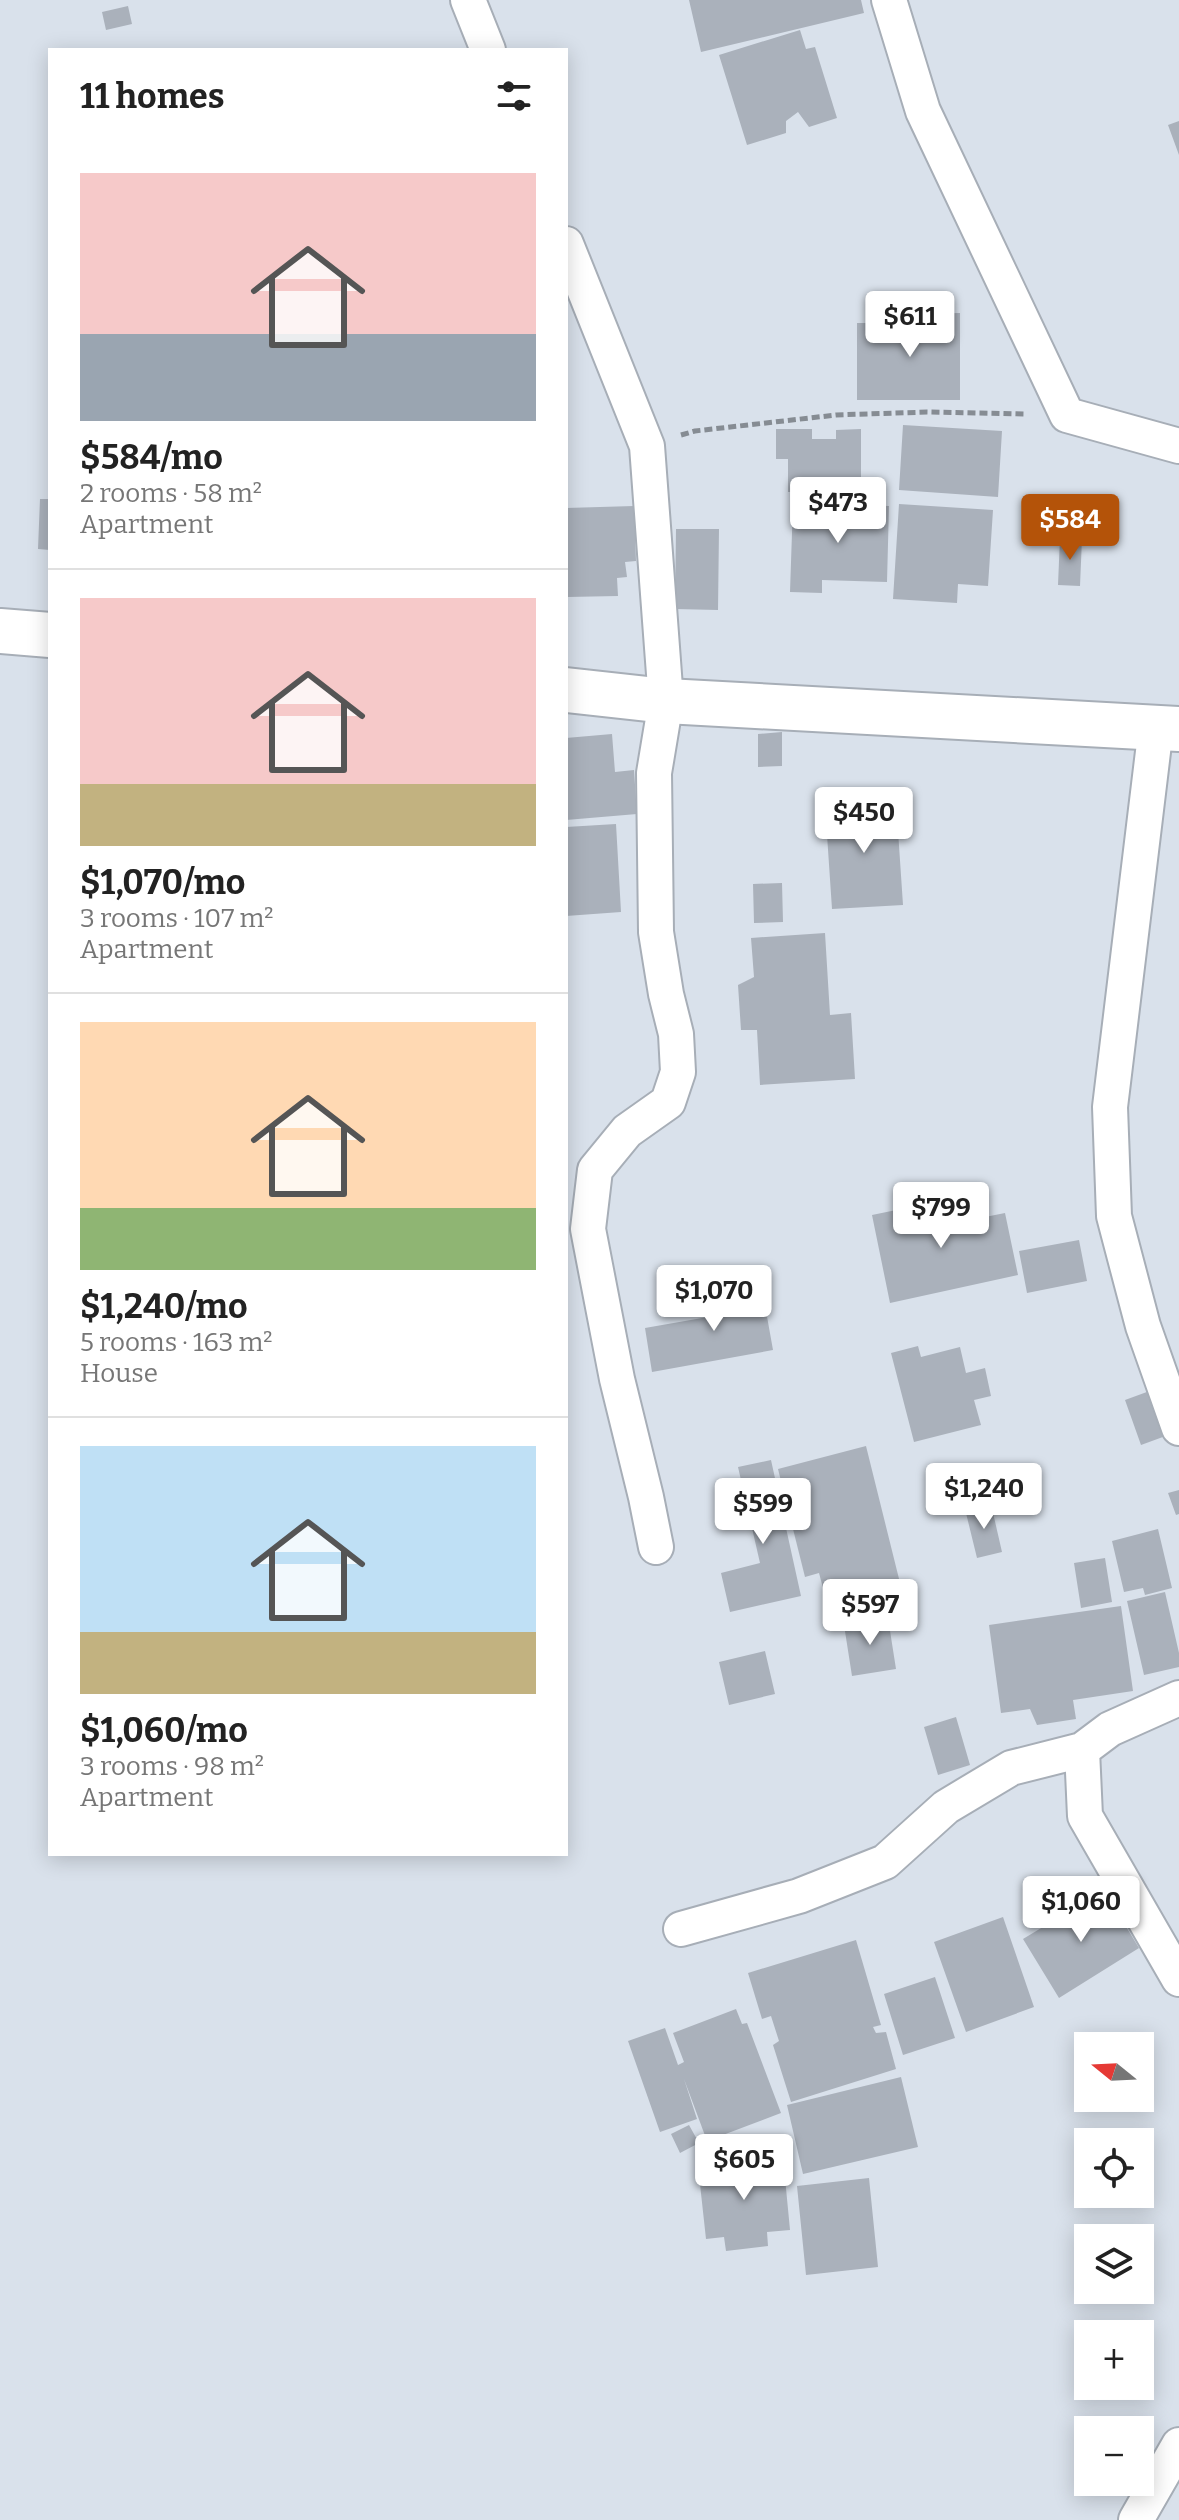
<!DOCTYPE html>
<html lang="en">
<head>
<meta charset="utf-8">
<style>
  body { margin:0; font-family:Bitter,serif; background:#f6f6f6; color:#222; height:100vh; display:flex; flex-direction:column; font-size:30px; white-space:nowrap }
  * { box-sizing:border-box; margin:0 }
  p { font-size:26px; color:#767676 }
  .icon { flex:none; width:44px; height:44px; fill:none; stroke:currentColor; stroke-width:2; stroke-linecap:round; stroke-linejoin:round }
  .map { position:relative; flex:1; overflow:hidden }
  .panel { position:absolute; left:48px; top:48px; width:520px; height:1808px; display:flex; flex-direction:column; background:#fff; border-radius:0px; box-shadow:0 4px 20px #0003 }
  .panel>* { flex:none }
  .needle { width:52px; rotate:288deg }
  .buttons { position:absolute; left:1074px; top:2032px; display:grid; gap:16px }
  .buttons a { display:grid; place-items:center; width:80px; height:80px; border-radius:0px; background:#fff; box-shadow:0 4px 20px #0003; font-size:40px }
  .price { position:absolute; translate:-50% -68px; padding:0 18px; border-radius:8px; background:#fff; color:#222; font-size:26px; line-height:52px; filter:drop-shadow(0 2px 4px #0008) }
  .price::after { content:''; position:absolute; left:50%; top:48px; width:24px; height:18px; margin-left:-12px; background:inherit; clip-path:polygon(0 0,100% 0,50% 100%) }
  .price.active { background:#b45309; color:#fff }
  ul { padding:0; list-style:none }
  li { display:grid; align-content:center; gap:16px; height:424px; padding:0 32px }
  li+li { border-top:2px solid #e0e0e0 }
  li span { display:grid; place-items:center; height:248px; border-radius:0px; color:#555 }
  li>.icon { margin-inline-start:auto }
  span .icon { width:144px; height:144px; fill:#fffc; stroke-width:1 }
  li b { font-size:34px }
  h2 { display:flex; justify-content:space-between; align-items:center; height:96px; padding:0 32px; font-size:34px }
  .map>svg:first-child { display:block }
</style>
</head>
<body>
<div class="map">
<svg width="1179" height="2520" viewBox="0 0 1179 2520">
  <rect width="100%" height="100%" fill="#d9e1eb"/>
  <path fill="#aab1bb" d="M 689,0 L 861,0 L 864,13 L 701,52 Z
    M 128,6 L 132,24 L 106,30 L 102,12 Z
    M 800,30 L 806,49 L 815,47 L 837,118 L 809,127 L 798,112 L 786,121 L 786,133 L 747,145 L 719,55 Z
    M 1179,121 L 1179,155 L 1168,125 Z
    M 960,313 L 960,400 L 857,400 L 857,323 L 906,323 L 906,314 Z
    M 903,425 L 1002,431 L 998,497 L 899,490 Z
    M 776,429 L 812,429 L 812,439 L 836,439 L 836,430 L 861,429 L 861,491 L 788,492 L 788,459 L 776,459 Z
    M 40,499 L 50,499 L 50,550 L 38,549 Z
    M 793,503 L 889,506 L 887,582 L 822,580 L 822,593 L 790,592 Z
    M 899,504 L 993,510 L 988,586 L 958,584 L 957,603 L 893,599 Z
    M 634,506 L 636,561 L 625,562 L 627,577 L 617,578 L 618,596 L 567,597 L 566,508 Z
    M 676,529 L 719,529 L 718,610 L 675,609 Z
    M 1060,537 L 1082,538 L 1080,586 L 1058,585 Z
    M 782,732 L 782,766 L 758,767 L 758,734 Z
    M 612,734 L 615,772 L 634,770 L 637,814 L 566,820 L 566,738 Z
    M 896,801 L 903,905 L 832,909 L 825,805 Z
    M 616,824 L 621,912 L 566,916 L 566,827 Z
    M 782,883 L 783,922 L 754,923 L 753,884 Z
    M 825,933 L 830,1015 L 851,1013 L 855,1079 L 760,1085 L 757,1030 L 741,1030 L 738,985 L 754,977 L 751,938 Z
    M 940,1201 L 943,1217 L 979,1209 L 985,1217 L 1005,1213 L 1018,1275 L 890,1303 L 872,1215 Z
    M 1079,1240 L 1087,1281 L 1027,1293 L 1019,1251 Z
    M 761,1283 L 773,1350 L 652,1372 L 645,1328 L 725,1314 L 720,1291 Z
    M 918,1346 L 921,1357 L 960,1347 L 966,1373 L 985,1368 L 991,1396 L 974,1400 L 981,1425 L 914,1442 L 891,1353 Z
    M 1155,1389 L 1171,1434 L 1141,1445 L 1125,1400 Z
    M 866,1446 L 906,1607 L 833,1626 L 819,1573 L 805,1577 L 778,1469 Z
    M 771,1460 L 801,1596 L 730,1612 L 721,1573 L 760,1563 L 738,1467 Z
    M 1179,1490 L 1179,1514 L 1176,1515 L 1168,1493 Z
    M 991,1504 L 1002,1552 L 977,1558 L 965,1509 Z
    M 1158,1529 L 1172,1588 L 1145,1595 L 1143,1588 L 1124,1592 L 1112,1541 Z
    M 1105,1558 L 1112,1602 L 1081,1608 L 1074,1563 Z
    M 1165,1592 L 1179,1653 L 1179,1667 L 1144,1675 L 1127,1601 Z
    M 1121,1606 L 1133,1691 L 1073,1700 L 1076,1719 L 1037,1725 L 1030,1709 L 1001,1713 L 989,1625 Z
    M 888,1618 L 896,1669 L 852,1676 L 844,1625 Z
    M 765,1651 L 775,1694 L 729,1705 L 719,1662 Z
    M 956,1717 L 970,1765 L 938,1775 L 924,1727 Z
    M 1104,1890 L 1139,1948 L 1059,1998 L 1023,1939 Z
    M 1003,1917 L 1034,2007 L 966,2032 L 934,1942 Z
    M 856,1940 L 881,2025 L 873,2027 L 876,2033 L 886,2032 L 896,2069 L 791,2102 L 773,2045 L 779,2041 L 771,2016 L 762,2019 L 748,1973 Z
    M 935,1977 L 955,2038 L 903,2055 L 884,1994 Z
    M 736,2009 L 742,2024 L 747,2023 L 781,2113 L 707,2141 L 684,2079 L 697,2119 L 660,2132 L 628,2041 L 665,2028 L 678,2065 L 684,2062 L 673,2033 Z
    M 901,2077 L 918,2147 L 803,2174 L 787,2105 Z
    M 689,2125 L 699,2143 L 680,2153 L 671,2134 Z
    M 783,2157 L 790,2230 L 767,2232 L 768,2246 L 726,2251 L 724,2237 L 706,2239 L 698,2166 Z
    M 869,2178 L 878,2267 L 806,2275 L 797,2186 Z"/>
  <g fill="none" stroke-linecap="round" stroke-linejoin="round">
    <g stroke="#a7aeb7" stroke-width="38">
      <path id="street" d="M 468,0 L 488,50
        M 889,0 L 923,111 L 1067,415 L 1179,446
        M 566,244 L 647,446 L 666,701 L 654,773 L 656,932 L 666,994 L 676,1034 L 678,1072 L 668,1102 L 627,1131 L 595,1170 L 588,1229 L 617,1379 L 646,1497 L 656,1547
        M 1156,727 L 1110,1107 L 1114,1216 L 1143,1326 L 1179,1428
        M 1179,1698 L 1110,1729 L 1082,1750 L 1085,1816 L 1179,1979
        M 681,1929 L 799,1896 L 885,1862 L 946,1807 L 1011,1768 L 1082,1750
        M 1136,2520 L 1179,2445"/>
    </g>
    <g stroke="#a7aeb7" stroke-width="48">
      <path id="secondary" d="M 0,631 L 50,635
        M 566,690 L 666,701 L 1179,729"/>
    </g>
    <path stroke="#868c93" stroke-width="5" stroke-dasharray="8 4" stroke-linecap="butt" d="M 681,435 L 695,431 L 836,415 L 927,412 L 1026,414"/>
    <use href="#street" stroke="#fff" stroke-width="34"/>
    <use href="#secondary" stroke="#fff" stroke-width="44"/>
  </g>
</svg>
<div class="buttons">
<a><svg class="needle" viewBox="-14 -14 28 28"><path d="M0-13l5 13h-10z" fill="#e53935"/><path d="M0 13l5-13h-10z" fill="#767676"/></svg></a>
<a><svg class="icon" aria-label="locate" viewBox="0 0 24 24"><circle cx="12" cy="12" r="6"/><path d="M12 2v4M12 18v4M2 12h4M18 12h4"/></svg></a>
<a><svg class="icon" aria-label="layers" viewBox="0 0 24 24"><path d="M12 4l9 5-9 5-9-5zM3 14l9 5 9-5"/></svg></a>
<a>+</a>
<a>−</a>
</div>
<b class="price" style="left:910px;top:359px">$611</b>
<b class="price" style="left:838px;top:545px">$473</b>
<b class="price active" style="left:1070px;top:562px">$584</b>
<b class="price" style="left:864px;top:855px">$450</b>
<b class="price" style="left:941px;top:1250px">$799</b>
<b class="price" style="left:714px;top:1333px">$1,070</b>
<b class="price" style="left:984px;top:1531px">$1,240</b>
<b class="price" style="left:763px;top:1546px">$599</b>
<b class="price" style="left:870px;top:1647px">$597</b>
<b class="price" style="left:1081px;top:1944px">$1,060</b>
<b class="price" style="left:744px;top:2202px">$605</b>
<section class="panel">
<h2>11 homes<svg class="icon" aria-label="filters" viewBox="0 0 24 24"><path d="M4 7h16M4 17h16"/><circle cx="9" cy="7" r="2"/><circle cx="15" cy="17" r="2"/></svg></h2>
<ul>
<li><span style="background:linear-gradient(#f6c9c9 65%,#9aa5b1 0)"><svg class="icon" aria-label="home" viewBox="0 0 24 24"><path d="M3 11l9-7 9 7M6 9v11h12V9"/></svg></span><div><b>$584/mo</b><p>2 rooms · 58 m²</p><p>Apartment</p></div></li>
<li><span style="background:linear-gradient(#f6c9c9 75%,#c2b280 0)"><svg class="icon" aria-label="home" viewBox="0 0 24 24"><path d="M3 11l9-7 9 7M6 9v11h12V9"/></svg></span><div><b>$1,070/mo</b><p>3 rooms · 107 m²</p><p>Apartment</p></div></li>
<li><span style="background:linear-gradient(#ffd9b3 75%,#8fb573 0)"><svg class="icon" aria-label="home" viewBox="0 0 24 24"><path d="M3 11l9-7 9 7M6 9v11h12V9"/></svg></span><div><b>$1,240/mo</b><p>5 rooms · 163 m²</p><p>House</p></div></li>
<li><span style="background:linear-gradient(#bfe0f5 75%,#c2b280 0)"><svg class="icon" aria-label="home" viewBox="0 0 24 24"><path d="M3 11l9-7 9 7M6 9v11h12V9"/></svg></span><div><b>$1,060/mo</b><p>3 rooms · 98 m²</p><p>Apartment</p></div></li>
</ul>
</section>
</div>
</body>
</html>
